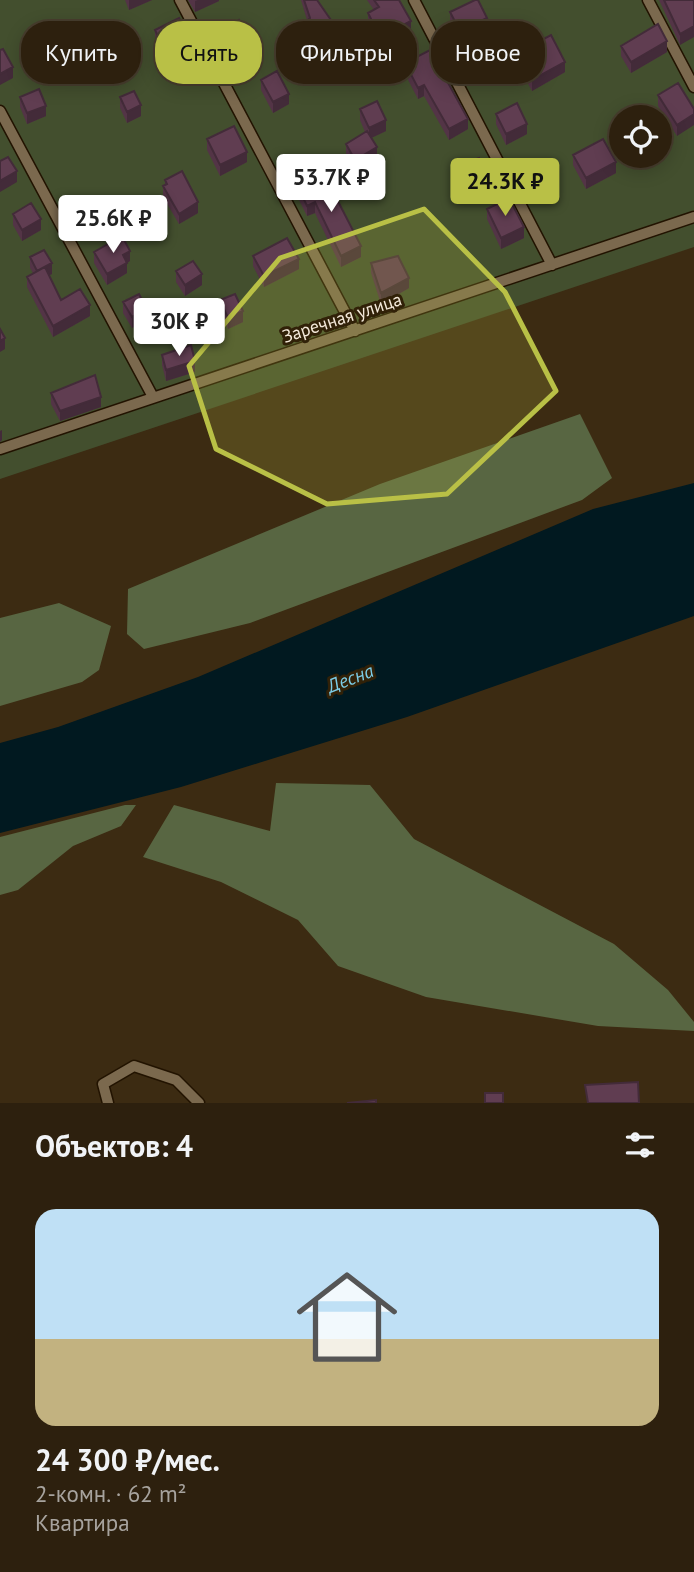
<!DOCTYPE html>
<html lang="ru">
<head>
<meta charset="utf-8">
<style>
  body { margin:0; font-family:"PT Sans",sans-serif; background:#392d1c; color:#f1f3f6; height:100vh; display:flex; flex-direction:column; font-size:26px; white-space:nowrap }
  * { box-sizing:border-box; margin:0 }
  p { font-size:23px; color:#a7a39e }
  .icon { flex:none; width:38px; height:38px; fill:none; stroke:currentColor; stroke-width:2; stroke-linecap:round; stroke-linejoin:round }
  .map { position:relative; height:1103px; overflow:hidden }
  .panel { display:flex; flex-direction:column; background:#2d200e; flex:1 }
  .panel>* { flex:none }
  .top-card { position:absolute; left:21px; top:21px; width:653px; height:63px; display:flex; gap:14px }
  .tools { position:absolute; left:609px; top:105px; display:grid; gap:14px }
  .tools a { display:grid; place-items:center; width:63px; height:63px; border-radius:50%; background:#2d200e; box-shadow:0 4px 18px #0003,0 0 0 2px #483e2e; font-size:35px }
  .price { position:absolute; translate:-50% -60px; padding:0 16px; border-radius:7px; background:#fff; color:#222; font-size:23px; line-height:46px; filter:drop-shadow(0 2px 4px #0008) }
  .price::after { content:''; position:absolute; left:50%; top:42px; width:21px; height:16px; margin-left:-10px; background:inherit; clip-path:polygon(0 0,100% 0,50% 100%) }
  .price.selected { background:#b9c046; color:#111 }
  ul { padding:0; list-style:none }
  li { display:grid; align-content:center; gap:14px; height:371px; padding:0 35px }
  li span { display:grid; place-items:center; height:217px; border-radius:21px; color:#555 }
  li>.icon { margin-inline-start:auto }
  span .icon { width:126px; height:126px; fill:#fffc; stroke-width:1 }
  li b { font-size:30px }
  h2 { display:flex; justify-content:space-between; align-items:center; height:84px; padding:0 35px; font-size:30px }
  .pill { padding:0 24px; border-radius:28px; background:#2d200e; box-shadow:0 4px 18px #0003,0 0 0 2px #483e2e; font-size:24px; line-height:63px }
  .pill.selected { background:#b9c046; color:#111 }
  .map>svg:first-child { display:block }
</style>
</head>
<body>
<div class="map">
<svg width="694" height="1103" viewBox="0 0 694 1103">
  <rect width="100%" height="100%" fill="#3c2b12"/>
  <path fill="#434f2e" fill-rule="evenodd" d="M 0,0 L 694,0 L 694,247 L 0,479 ZM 621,117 L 660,117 L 660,156 L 621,156 Z"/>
  <path fill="#586642" d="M 580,414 L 612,478 L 582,500 L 250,623 L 144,649 L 127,634 L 128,589 L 380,484 Z
    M 59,603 L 111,626 L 99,670 L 82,682 L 0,706 L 0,618 Z
    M 276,783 L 370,785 L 414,839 L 614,944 L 668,990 L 694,1022 L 694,1031 L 598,1026 L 426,997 L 338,966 L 298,920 L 221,882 L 143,857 L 174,805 L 270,831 Z
    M 125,805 L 136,805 L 121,826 L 73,846 L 18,890 L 0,895 L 0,837 Z"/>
  <path fill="#011920" d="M 694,483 L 694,616 L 407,717 L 181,787 L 0,833 L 0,743 L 58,727 L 198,677 L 593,509 Z"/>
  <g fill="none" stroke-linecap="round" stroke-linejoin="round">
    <g stroke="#221300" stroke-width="13">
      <path id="lane" d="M 180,0 L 355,331
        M 414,0 L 552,265
        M 648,0 L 694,87
        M 0,111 L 153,397
        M 0,449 L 694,217
        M 108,1103 L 103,1084 L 134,1066 L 176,1080 L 199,1103"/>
    </g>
    <use href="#lane" stroke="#7b694e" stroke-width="10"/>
  </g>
  <path fill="#533446" d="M 125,0 L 152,0 L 129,10 Z
    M 188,0 L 219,0 L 219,1 L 195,12 Z
    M 301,0 L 317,0 L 333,34 L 316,45 L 307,32 L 307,20 Z
    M 367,0 L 399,0 L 411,32 L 380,48 L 368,24 L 368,13 L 374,10 Z
    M 659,0 L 694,0 L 680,45 Z
    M 450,12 L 487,29 L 460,42 L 450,23 Z
    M 155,30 L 189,50 L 165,61 L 155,40 Z
    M 222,30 L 249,49 L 233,59 L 222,40 Z
    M 621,46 L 667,52 L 631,73 L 621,56 Z
    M 517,53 L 565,72 L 532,91 L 517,64 Z
    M 405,63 L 468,129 L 449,140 L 424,96 L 418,99 L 405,74 Z
    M 261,80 L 289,104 L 273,113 L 261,90 Z
    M 678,83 L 677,136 L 658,106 L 658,95 Z
    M 20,97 L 46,116 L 27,124 L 20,107 Z
    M 120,97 L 141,116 L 127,123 L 120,108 Z
    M 360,109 L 386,131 L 371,138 L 377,157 L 355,171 L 346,155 L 346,144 L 365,132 L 360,120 Z
    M 496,114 L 527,134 L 506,145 L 496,124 Z
    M 207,139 L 247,162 L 220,176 L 207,150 Z
    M 573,155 L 616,173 L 586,189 L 573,165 Z
    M 461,165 L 485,183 L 468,191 L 461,176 Z
    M 325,176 L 361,257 L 341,267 L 315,213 L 307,216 L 299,200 L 299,189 Z
    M 165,180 L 198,213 L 179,224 L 163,197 L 163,186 L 165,185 Z
    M 487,209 L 524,238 L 501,249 L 487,219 Z
    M 13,214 L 41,230 L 22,241 L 13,225 Z
    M 94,252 L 130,261 L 127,263 L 127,273 L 107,285 L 94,263 Z
    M 253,256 L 299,269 L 264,287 L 253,266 Z
    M 30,257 L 52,274 L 49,275 L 61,300 L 90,316 L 53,337 L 27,287 L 27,277 L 33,273 L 30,268 Z
    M 371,263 L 409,288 L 381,304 L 371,273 Z
    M 176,271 L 202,285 L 185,296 L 176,282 Z
    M 220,300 L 243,322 L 228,329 L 220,311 Z
    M 123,302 L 146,319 L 132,328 L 123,313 Z
    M 162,355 L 195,372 L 166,381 L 162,365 Z
    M 51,393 L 101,407 L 60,421 L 51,404 Z"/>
  <path fill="#432b39" d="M 129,0 L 152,0 L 129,10 Z
    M 198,0 L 219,0 L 219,1 L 195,12 L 195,1 Z
    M 487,18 L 487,29 L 460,42 L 460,31 Z
    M 411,21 L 411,32 L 380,48 L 380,37 Z
    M 333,23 L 333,34 L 316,45 L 316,35 Z
    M 694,26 L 694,37 L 680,45 L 680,34 Z
    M 249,38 L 249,49 L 233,59 L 233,48 Z
    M 189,39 L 189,50 L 165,61 L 165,50 Z
    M 667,41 L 667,52 L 631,73 L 631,62 Z
    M 565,62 L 565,72 L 532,91 L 532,80 Z
    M 13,67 L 13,78 L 0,85 L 0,74 Z
    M 424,85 L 424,96 L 418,99 L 418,88 Z
    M 289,94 L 289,104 L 273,113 L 273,102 Z
    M 141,105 L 141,116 L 127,123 L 127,112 Z
    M 46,106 L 46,116 L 27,124 L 27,113 Z
    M 694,114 L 694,125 L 677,136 L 677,125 Z
    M 468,119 L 468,129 L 449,140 L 449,129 Z
    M 386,120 L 386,131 L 369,139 L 369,128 Z
    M 527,124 L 527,134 L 506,145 L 506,134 Z
    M 377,147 L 377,157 L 355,171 L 355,160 Z
    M 247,152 L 247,162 L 220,176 L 220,165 Z
    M 616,162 L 616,173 L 586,189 L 586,178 Z
    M 17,171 L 17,182 L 0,192 L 0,181 Z
    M 485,172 L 485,183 L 468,191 L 468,180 Z
    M 198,202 L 198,213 L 179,224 L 179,214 Z
    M 315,202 L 315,213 L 307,216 L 307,206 Z
    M 41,219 L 41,230 L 22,241 L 22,230 Z
    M 524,227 L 524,238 L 501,249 L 501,238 Z
    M 361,246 L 361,257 L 341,267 L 341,256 Z
    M 130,251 L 130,261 L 127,263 L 127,273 L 107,285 L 107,274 L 123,255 Z
    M 299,259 L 299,269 L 264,287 L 264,276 Z
    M 52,263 L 52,274 L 37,281 L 37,271 Z
    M 202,274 L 202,285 L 185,296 L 185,285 Z
    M 409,278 L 409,288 L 381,304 L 381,293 Z
    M 90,305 L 90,316 L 53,337 L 53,326 Z
    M 146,308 L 146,319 L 132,328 L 132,317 Z
    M 243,311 L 243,322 L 228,329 L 228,318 Z
    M 5,338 L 5,349 L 0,352 L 0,341 Z
    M 195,361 L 195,372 L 166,381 L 166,370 Z
    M 101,397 L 101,407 L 60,421 L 60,411 Z
    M 2,430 L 2,440 L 0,442 L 0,431 Z"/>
  <path fill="#603d51" stroke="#432b39" stroke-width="2" d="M 304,0 L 317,0 L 333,23 L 316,35 L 307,21 L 310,18 Z
    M 374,0 L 399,0 L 411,21 L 380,37 L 368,13 L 379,7 Z
    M 475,0 L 478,0 L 487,18 L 460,31 L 450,12 Z
    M 664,0 L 694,0 L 694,26 L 680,34 Z
    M 179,18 L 189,39 L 165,50 L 155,30 Z
    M 239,20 L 249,38 L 233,48 L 222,30 Z
    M 658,24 L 667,41 L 631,62 L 621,46 Z
    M 551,35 L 565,62 L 532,80 L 517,53 Z
    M 3,49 L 13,67 L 0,74 L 0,50 Z
    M 430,50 L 468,119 L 449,129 L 424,85 L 418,88 L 405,63 Z
    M 277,71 L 289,94 L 273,102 L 261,80 Z
    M 678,83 L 694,109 L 694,114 L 677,125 L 658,95 Z
    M 39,89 L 46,106 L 27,113 L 20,97 Z
    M 134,91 L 141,105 L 127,112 L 120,97 Z
    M 377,101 L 386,120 L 369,128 L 360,109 Z
    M 517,103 L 527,124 L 506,134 L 496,114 Z
    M 234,126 L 247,152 L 220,165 L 207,139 Z
    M 367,131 L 377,147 L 355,160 L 346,144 Z
    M 603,139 L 616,162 L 586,178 L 573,155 Z
    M 8,157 L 17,171 L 0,181 L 0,161 Z
    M 479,158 L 485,172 L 468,180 L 461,165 Z
    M 182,171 L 198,202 L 179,214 L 163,186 L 167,184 L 165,180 Z
    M 325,176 L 361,246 L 341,256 L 315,202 L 307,206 L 299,189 Z
    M 509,198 L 524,227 L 501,238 L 487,209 Z
    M 31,203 L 41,219 L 22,230 L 13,214 Z
    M 122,236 L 130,251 L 123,255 L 127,263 L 107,274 L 94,252 Z
    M 287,238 L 299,259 L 264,276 L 253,256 Z
    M 44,250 L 52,263 L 37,271 L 30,257 Z
    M 398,256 L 409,278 L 381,293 L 371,263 Z
    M 193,261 L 202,274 L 185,285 L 176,271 Z
    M 45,267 L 61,300 L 80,289 L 90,305 L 53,326 L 27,277 Z
    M 139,294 L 146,308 L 132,317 L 123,302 Z
    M 235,294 L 243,311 L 228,318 L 220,300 Z
    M 0,329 L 5,338 L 0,341 Z
    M 191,345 L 195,361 L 166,370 L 162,355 Z
    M 95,375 L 101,397 L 60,411 L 51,393 Z
    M 638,1082 L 639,1103 L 588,1103 L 585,1085 Z
    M 485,1093 L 503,1093 L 503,1103 L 485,1103 Z
    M 376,1100 L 376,1103 L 347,1103 Z"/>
  <path fill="#b9c046" fill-opacity="0.2" stroke="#b9c046" stroke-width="5" stroke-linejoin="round" d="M 424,209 L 505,292 L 556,391 L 447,494 L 327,504 L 216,449 L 189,366 L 280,258 Z"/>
  <g text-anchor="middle" stroke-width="6" stroke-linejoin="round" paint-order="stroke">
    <g font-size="18" fill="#f4e9da" stroke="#312108">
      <text transform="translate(342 318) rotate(-18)" y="6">Заречная улица</text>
    </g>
    <g font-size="19" font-style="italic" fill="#7ccde7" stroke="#312108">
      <text transform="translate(350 678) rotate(-21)" y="7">Десна</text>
    </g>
  </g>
</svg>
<div class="tools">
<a><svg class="icon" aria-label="locate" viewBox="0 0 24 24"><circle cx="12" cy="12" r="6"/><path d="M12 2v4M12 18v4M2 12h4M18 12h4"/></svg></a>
</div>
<b class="price" style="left:331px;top:214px">53.7K ₽</b>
<b class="price selected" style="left:505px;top:218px">24.3K ₽</b>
<b class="price" style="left:113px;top:255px">25.6K ₽</b>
<b class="price" style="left:179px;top:358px">30K ₽</b>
<div class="top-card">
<a class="pill">Купить</a>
<a class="pill selected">Снять</a>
<a class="pill">Фильтры</a>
<a class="pill">Новое</a>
</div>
</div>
<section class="panel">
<h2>Объектов: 4<svg class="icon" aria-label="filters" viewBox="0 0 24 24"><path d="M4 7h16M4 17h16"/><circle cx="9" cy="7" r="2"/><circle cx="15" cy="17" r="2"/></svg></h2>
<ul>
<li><span style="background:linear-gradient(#bfe0f5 60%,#c2b280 0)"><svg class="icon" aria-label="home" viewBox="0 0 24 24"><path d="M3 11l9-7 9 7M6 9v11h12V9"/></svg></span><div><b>24 300 ₽/мес.</b><p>2-комн. · 62 m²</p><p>Квартира</p></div></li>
</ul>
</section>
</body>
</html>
